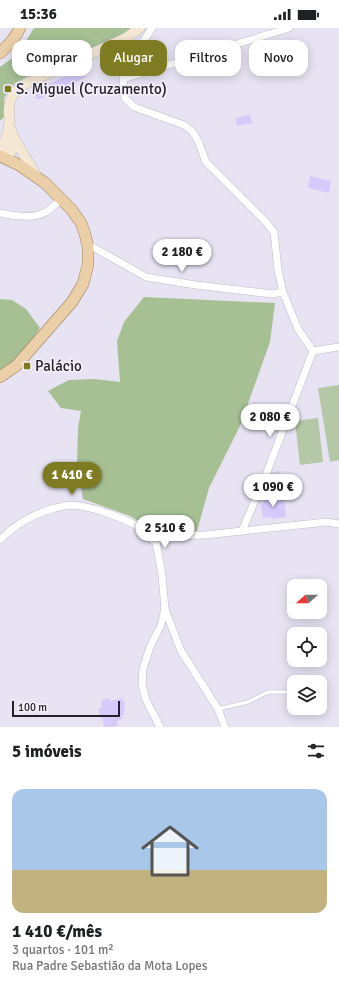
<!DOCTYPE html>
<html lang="pt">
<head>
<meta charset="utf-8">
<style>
  body { margin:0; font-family:Signika,sans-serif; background:#f6f6f6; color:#202124; height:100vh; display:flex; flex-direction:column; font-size:15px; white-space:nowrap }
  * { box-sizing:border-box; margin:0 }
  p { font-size:13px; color:#757577 }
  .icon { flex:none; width:22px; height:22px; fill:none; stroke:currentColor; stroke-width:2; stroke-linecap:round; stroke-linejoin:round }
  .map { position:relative; height:699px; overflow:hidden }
  .details { display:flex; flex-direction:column; background:#fff; flex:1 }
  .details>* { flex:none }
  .hud { position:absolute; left:12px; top:12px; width:315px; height:36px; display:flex; gap:8px }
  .needle { width:26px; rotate:249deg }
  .tools { position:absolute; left:287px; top:551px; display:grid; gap:8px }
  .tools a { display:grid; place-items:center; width:40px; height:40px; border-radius:8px; background:#fff; box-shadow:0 2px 10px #0003; font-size:20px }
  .scale { position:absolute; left:12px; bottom:10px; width:108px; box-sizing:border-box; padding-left:4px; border:2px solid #242228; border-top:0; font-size:11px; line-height:14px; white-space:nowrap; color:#242228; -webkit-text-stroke:3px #f4f1fd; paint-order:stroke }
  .price { position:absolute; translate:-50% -34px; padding:0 9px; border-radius:14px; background:#fff; color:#222; font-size:13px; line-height:26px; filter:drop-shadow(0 1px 2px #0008) }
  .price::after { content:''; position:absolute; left:50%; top:24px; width:12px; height:9px; margin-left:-6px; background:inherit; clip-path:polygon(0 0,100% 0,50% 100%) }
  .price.current { background:#7e7b23; color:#fff }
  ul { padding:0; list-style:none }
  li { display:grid; align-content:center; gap:8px; height:212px; padding:0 12px }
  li+li { border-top:1px solid #e0e0e0 }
  li span { display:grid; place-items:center; height:124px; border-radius:12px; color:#555 }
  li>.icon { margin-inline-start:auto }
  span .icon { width:72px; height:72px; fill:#fffc; stroke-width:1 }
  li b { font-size:17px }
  h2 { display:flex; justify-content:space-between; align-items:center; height:48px; padding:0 12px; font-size:17px }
  .pill { padding:0 14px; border-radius:12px; background:#fff; box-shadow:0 2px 10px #0003; font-size:14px; line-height:36px }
  .pill.current { background:#7e7b23; color:#fff }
  .status { display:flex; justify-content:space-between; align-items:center; height:28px; padding:0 20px; background:#fff; direction:ltr }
  .status svg { height:11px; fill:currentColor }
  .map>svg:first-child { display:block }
</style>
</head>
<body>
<div class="status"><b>15:36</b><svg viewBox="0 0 49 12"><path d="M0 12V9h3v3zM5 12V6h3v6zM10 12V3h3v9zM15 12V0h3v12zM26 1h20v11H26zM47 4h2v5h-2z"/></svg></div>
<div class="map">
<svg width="339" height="699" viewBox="0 0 339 699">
  <rect width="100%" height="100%" fill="#e7e3f2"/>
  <path fill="#dbd5eb" d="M 279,443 L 281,449 L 294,447 L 295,456 L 284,457 L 285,469 L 276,470 L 276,466 L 262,468 L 261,464 L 269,445 Z"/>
  <path fill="#b4c7a7" d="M 339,357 L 339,432 L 330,434 L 318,360 Z
    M 318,390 L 323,434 L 300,437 L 295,393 Z"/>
  <path fill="#a6c094" d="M 34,0 L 134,0 L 114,11 L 34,45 L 15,55 L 4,70 L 5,88 L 0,93 L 0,39 L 18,26 Z
    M 144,269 L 275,275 L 270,314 L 240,398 L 209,460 L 197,503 L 166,502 L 163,499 L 147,498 L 130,488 L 83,471 L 77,436 L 78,400 L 81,383 L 61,380 L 48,363 L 69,352 L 95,351 L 120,354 L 117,313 L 124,294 Z
    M 0,271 L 12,272 L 26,281 L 40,300 L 26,320 L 18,330 L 0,343 Z"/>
  <path fill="#d5cafb" d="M 88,39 L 90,45 L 85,47 L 86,49 L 37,72 L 33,64 L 82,40 L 83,41 Z
    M 250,87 L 252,95 L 237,98 L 235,90 Z
    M 310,148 L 331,153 L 329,165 L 308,160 Z
    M 275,467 L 275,472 L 284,470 L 286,489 L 272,491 L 271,489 L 263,490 L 261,476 L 264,475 L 263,468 Z
    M 109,670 L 110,673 L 122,670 L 122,673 L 124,672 L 125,679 L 124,679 L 125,683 L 123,683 L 124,687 L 121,688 L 122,691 L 117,693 L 118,698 L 104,699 L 103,690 L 100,690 L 99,680 L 102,680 L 101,674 L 103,672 Z"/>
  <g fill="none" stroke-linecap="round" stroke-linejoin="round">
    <g stroke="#bfbbc9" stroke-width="4.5">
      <path id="lane" d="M 218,681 L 248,674 L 268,664 L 294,664"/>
    </g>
    <g stroke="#bfbbc9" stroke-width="8">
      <path id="street" d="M 152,0 L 125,41 L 123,51 L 125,70 L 134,79 L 184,97 L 193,104 L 198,113 L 206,134 L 265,193 L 274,204 L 278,242 L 283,264 L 298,301 L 313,323 L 339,319
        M 123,51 L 289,0
        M 0,185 C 13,188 31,191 44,185 C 51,182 56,176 61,171
        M 88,219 L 95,220 L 146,249 L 196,257 L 272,266 L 283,264
        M150.5 508a5.5 5.5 0 1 1 11 0a5.5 5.5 0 1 1-11 0Z
        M 242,503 L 267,444 L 313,323
        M 162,507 L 169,508 L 205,507 L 327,494 L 339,496
        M 0,512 C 16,495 33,486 55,480 C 60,479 66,477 70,477 C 97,478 128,493 152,505
        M 156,514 L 162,547 L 165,581 L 161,597 L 150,619 L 143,641 L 142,657 L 146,672 L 160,699
        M 165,581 L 181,623 L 218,681 L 225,699"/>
    </g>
    <g stroke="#bfbbc9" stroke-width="11">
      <path id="secondary" d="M 9,97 L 15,112 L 37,149
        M 0,122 C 4,115 8,107 9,99 C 10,94 9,90 9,86 C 8,70 14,63 27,55 L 126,10 L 140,0
        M 6,130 L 11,123 L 15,112"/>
    </g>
    <g stroke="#9c7e57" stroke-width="12">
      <path id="primary" d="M 0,25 C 8,18 15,10 20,0
        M 0,128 L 19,137 L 45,155 L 71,181 L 81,195 L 85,206 L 88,219 L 88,237 L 83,256 L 72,274 L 16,338 L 0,349"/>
    </g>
    <use href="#lane" stroke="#fff" stroke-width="3.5"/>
    <use href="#street" stroke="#fff" stroke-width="7"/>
    <use href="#secondary" stroke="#f4e7d4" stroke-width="10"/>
    <use href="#primary" stroke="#eacfa9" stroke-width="11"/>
  </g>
  <g fill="#7e7b23" stroke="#f4f1fd" stroke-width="1.5">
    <rect x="4" y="57" width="8" height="8" rx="2"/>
    <rect x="23" y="334" width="8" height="8" rx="2"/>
  </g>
  <g text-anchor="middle" stroke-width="3" stroke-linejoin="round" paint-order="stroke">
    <g font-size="15" fill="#242228" stroke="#f4f1fd" text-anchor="start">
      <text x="16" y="66">S. Miguel (Cruzamento)</text>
      <text x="35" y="343">Palácio</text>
    </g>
  </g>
</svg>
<div class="tools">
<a><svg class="needle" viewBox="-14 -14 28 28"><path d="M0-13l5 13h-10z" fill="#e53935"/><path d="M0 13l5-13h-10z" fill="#757577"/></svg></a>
<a><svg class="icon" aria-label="locate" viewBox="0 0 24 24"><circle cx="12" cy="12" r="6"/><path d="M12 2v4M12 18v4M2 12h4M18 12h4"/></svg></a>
<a><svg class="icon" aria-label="layers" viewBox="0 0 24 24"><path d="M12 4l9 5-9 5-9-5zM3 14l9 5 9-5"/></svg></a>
</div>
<div class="scale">100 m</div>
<b class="price" style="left:182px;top:245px">2 180 €</b>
<b class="price" style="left:270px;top:410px">2 080 €</b>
<b class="price current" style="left:72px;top:468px">1 410 €</b>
<b class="price" style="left:273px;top:480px">1 090 €</b>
<b class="price" style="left:165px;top:521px">2 510 €</b>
<div class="hud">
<a class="pill">Comprar</a>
<a class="pill current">Alugar</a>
<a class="pill">Filtros</a>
<a class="pill">Novo</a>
</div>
</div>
<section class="details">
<h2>5 imóveis<svg class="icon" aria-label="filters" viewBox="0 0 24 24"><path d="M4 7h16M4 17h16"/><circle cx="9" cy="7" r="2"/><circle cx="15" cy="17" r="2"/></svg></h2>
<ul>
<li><span style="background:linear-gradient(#a9c7e8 65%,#c2b280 0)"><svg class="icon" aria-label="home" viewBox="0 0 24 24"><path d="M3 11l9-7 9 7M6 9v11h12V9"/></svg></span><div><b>1 410 €/mês</b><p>3 quartos · 101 m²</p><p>Rua Padre Sebastião da Mota Lopes</p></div></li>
</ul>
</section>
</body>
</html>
